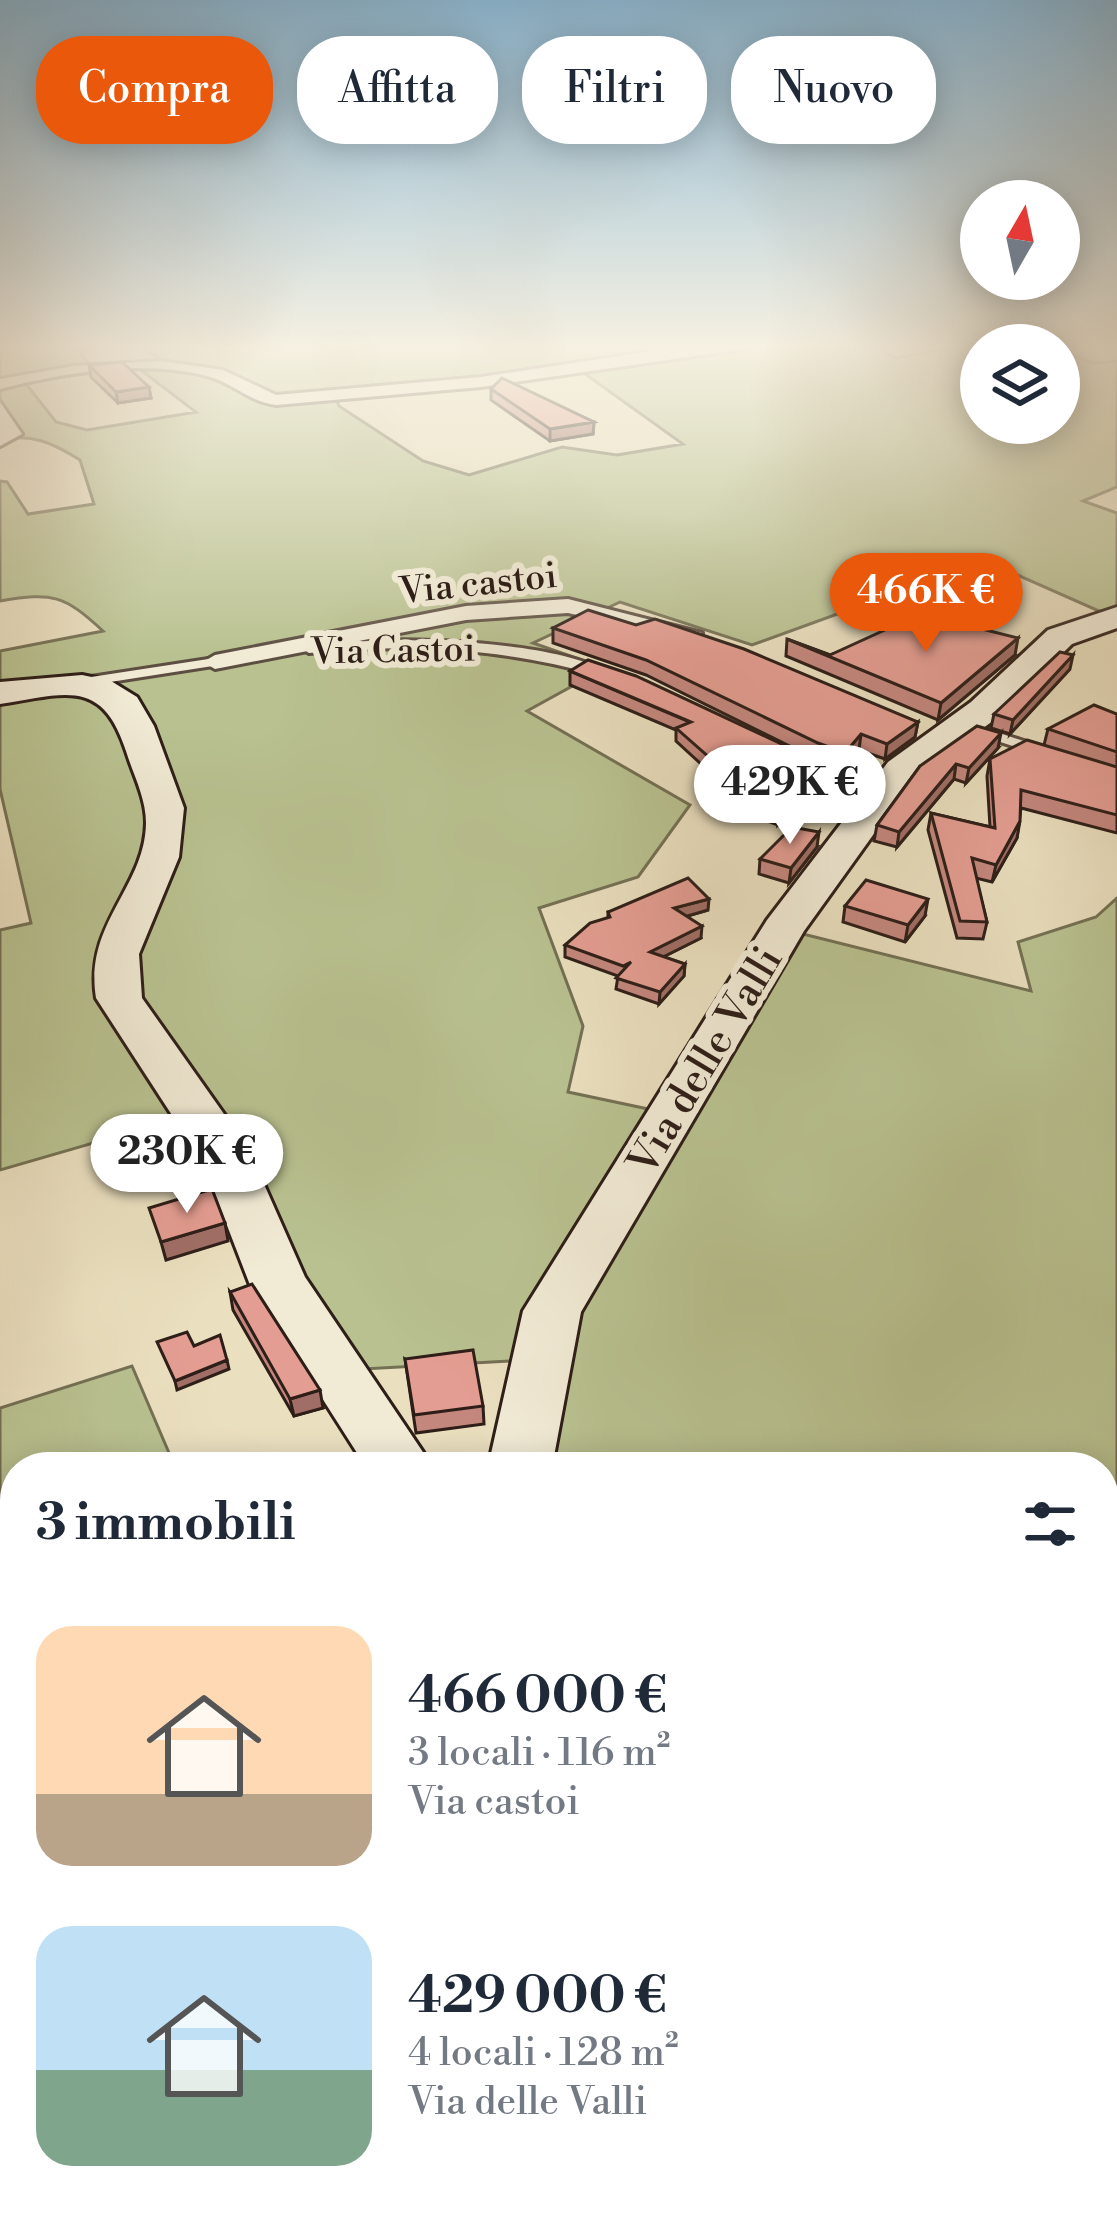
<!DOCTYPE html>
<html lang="it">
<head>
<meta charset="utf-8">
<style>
  body { margin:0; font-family:"Libre Bodoni",serif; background:#f6f6f7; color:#1f2937; height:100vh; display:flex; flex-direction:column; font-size:45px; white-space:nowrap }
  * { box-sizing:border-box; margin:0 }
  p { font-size:39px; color:#747a83 }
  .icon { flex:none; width:66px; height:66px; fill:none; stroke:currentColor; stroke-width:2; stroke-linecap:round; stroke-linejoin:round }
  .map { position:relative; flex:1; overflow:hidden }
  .drawer { position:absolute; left:0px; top:1452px; width:1119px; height:771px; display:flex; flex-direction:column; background:#fff; border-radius:48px 48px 0 0; box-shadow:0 6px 30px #0003 }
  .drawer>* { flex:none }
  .banner { position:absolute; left:36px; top:36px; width:1047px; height:108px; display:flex; gap:24px }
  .needle { width:78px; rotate:9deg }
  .buttons { position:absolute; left:960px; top:180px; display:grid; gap:24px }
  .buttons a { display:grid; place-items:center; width:120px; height:120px; border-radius:50%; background:#fff; box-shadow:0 6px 30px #0003; font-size:60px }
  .price { position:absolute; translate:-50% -102px; padding:0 27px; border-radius:42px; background:#fff; color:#222; font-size:39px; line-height:78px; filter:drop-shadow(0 3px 6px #0008) }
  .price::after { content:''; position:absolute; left:50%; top:72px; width:36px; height:27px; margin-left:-18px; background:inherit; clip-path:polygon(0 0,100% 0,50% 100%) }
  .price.active { background:#ea580c; color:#fff }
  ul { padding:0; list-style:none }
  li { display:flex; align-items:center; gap:36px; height:300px; padding:0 36px }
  li span { display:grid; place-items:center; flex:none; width:336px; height:240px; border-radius:36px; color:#555 }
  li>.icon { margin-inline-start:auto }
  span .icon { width:144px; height:144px; fill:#fffc; stroke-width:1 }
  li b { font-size:51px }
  h2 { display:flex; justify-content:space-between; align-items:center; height:144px; padding:0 36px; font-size:51px }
  .tag { padding:0 42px; border-radius:48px; background:#fff; box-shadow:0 6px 30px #0003; font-size:42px; line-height:108px }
  .tag.active { background:#ea580c; color:#fff }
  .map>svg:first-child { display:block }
</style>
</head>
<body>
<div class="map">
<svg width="1117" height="2221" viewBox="0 0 1117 2221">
  <rect width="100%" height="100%" fill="#eadfbf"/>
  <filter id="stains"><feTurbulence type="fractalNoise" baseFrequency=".00167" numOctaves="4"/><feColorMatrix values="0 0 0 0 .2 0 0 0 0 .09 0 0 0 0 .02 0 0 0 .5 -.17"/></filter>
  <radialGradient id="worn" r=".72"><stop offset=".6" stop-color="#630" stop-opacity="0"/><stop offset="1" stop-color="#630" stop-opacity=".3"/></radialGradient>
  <path fill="#b9c190" stroke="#747054" stroke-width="3" fill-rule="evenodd" d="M 0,344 L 119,344 L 79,351 L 96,373 L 23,380 L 56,422 L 87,430 L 196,412 L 142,371 L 170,366 L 138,344 L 872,344 L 896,358 L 969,344 L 1045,345 L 981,345 L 981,423 L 1059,423 L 1059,350 L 1094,363 L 1117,361 L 1117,487 L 1083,501 L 1117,513 L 1117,619 L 1015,574 L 895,593 L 752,645 L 620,602 L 533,643 L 605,668 L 527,711 L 690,805 L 638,877 L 539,908 L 583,1026 L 568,1092 L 672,1114 L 783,929 L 1031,991 L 1018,942 L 1096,917 L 1117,898 L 1117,1686 L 1104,1664 L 1104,1467 L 518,1467 L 549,1359 L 363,1369 L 183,1117 L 0,1170 L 0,930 L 31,923 L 0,789 L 0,651 L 103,631 C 64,595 53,592 0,601 L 0,481 L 7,482 L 28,514 L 94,504 L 80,460 C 53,443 32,433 0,440 ZM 581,371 L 683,444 L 617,455 L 562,447 L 469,475 L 423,461 L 339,406 L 335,396 Z
    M 132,1366 L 175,1467 L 15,1467 L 15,2208 L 321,2208 L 321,2221 L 0,2221 L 0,1408 Z
    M 1117,1808 L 1117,2221 L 864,2221 L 861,2208 L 1104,2208 L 1104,1818 Z"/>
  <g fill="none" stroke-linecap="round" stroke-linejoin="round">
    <g stroke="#5d4e42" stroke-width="6">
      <path id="lane" d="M 383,640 C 445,640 554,643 608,672 L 602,676 C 501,648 413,643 309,653 L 303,649 L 309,645 Z
        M 228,656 L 232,657 L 232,663 L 78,687 L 72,683 L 78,679 Z
        M 981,727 L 1045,748 L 1047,751 L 1040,755 L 976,734 L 976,728 Z
        M 811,763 L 892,787 L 894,790 L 887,794 L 806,770 L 806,764 Z"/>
    </g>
    <g stroke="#5d4e42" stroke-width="6">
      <path id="street" d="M 777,344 L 481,387 L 276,405 C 249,402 232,382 207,376 C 143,359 62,373 0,389 L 0,379 L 74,366 L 161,361 L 223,370 L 276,395 L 481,377 L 679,347 Z
        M 0,402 L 22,434 L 0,446 Z
        M 568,599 L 702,633 L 690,640 L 568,613 L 466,620 L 215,669 L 203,662 L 215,655 L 466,606 Z"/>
    </g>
    <g stroke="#2e1e18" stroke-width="6">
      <path id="secondary" d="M 1117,607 L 1117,628 L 1072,644 L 997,718 L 914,778 L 804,931 L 581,1312 L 552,1467 L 488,1467 L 523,1311 L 767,920 L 888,762 L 971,702 L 1048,630 Z
        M 82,675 L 111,681 L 137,697 L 154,726 L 184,808 L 179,857 L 139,954 L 142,998 L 248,1148 L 305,1277 L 433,1467 L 366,1467 L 250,1285 L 203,1163 L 96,998 C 84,923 145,888 146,823 C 146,798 133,774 126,751 C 102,677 65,694 0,704 L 0,682 Z
        M 288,2208 L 380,2208 L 381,2221 L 287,2221 Z"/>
    </g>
    <use href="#lane" fill="#f1ead5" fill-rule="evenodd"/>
    <use href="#street" fill="#f1ead5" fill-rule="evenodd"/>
    <use href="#secondary" fill="#f1ead5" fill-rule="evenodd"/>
  </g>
  <path fill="#c4877e" stroke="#2e1e18" stroke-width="3" d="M 89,365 L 149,387 L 151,398 L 118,403 L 91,377 Z
    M 491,389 L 594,422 L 593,434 L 550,441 L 491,400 Z
    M 919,624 L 1015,655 L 938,720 L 786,656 L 787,639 L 830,655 Z
    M 553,628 L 918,722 L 915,737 L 885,759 L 859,750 L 843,768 L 816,759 L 646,675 L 553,643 Z
    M 1070,669 L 1010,734 L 991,728 L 994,714 Z
    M 570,671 L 831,782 L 778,825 L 720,803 L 721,789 L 726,787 L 676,741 L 676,730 L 570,685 Z
    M 1117,714 L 1117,833 L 1021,808 L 1017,838 L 992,882 L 976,878 L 987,922 L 983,939 L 957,938 L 928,830 L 931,813 L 990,827 L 987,776 L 990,759 L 1044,745 L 1048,729 Z
    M 998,748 L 966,783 L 954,779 L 897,847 L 874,841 L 877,825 L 920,766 Z
    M 817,847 L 789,883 L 759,874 L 760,859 Z
    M 845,906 L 925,916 L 905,942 L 843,922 Z
    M 708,910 L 687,916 L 701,938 L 663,957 L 685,964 L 684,976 L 659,1004 L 616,989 L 618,976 L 565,957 L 565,945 L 608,918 L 608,912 Z
    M 230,1292 L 323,1408 L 294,1416 L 233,1310 Z
    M 405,1359 L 483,1406 L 484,1424 L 416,1433 Z"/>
  <path fill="#a06e66" stroke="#2e1e18" stroke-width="3" d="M 149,387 L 151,398 L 118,403 L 116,392 Z
    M 594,422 L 593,434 L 550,441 L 550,429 Z
    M 1018,638 L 1015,655 L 938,720 L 941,703 Z
    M 1073,655 L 1070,669 L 1010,734 L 1013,720 Z
    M 918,722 L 915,737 L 885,759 L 887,744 Z
    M 1001,733 L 998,748 L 966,783 L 969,768 Z
    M 861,734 L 859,750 L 843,768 L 845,753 Z
    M 956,764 L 954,779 L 897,847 L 899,832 Z
    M 833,768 L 831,782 L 778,825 L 780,811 Z
    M 1020,821 L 1017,838 L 992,882 L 996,865 Z
    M 819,832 L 817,847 L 789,883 L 791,868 Z
    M 709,899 L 708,910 L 674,920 L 674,908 Z
    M 928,899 L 925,916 L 905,942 L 908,925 Z
    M 702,926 L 701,938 L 649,964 L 650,952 Z
    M 685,964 L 684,976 L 659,1004 L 660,992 Z
    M 225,1223 L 228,1241 L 166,1260 L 161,1242 Z
    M 227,1360 L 229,1369 L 177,1390 L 175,1381 Z
    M 320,1390 L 323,1408 L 294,1416 L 290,1399 Z"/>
  <path fill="#e49d92" stroke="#2e1e18" stroke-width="3" d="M 122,362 L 149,387 L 116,392 L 89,365 Z
    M 502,378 L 594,422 L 550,429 L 491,389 Z
    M 588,610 L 636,625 L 655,619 L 744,649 L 918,722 L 887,744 L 861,734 L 845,753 L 818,743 L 646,660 L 553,628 Z
    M 938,618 L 1018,638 L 941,703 L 787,639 L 830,655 L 909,619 L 919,624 Z
    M 1060,652 L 1073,655 L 1013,720 L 994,714 Z
    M 588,660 L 636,676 L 833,768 L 780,811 L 721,789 L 736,781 L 676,728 L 691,722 L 570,671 Z
    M 1094,705 L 1117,714 L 1117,752 L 1048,729 Z
    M 977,726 L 1001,733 L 969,768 L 956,764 L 899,832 L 877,825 L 920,766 Z
    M 1027,740 L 1117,767 L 1117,815 L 1021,790 L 1020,821 L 996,865 L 972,858 L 987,922 L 960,921 L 931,813 L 995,828 L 990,759 Z
    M 792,827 L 819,832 L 791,868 L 760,859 Z
    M 688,878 L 709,899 L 674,908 L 702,926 L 650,952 L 685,964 L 660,992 L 616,978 L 631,962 L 623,966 L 565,945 L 590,923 L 610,917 L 608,912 Z
    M 866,880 L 928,899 L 908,925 L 845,906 Z
    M 212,1189 L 225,1223 L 161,1242 L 149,1208 Z
    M 252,1284 L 320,1390 L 290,1399 L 230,1292 Z
    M 187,1332 L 194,1346 L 220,1335 L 227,1360 L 175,1381 L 157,1342 Z
    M 473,1350 L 483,1406 L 414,1415 L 405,1359 Z
    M 479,2208 L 554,2208 L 559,2221 L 484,2221 Z"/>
  <linearGradient id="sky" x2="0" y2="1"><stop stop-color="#89b7d5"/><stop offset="0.53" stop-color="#f6f1e2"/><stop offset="1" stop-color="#f6f1e2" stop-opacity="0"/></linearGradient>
  <rect width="1117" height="655" fill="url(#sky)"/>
  <g text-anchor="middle" stroke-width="12" stroke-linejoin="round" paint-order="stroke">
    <g font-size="36" fill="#2e1e18" stroke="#f1ead5">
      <text transform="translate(478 582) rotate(-6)" y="13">Via castoi</text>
      <text transform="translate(393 649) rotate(-1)" y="13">Via Castoi</text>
    </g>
    <g font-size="42" fill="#2e1e18" stroke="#f1ead5">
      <text transform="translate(704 1060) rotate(-59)" y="15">Via delle Valli</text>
    </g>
  </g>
  <rect width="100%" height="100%" filter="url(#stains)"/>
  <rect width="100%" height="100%" fill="url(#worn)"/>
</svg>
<div class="buttons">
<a><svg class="needle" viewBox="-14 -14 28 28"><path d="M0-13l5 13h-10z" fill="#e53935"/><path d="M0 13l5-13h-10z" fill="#747a83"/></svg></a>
<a><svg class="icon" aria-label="layers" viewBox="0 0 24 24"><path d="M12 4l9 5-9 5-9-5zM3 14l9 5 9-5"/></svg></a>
</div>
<b class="price active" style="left:926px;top:655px">466K €</b>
<b class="price" style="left:790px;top:847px">429K €</b>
<b class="price" style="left:187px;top:1216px">230K €</b>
<div class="banner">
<a class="tag active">Compra</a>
<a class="tag">Affitta</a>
<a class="tag">Filtri</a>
<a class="tag">Nuovo</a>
</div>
<section class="drawer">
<h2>3 immobili<svg class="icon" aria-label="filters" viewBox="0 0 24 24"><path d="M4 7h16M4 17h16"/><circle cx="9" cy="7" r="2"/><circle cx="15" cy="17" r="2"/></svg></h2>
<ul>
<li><span style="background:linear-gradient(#ffd9b3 70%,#b9a48a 0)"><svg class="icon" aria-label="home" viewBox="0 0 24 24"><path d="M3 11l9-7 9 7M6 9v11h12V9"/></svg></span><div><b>466 000 €</b><p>3 locali · 116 m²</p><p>Via castoi</p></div></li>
<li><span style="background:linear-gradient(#bfe0f5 60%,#7fa58c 0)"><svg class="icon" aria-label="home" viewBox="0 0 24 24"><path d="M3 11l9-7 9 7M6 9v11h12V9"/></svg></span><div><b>429 000 €</b><p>4 locali · 128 m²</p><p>Via delle Valli</p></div></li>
</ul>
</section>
</div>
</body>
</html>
